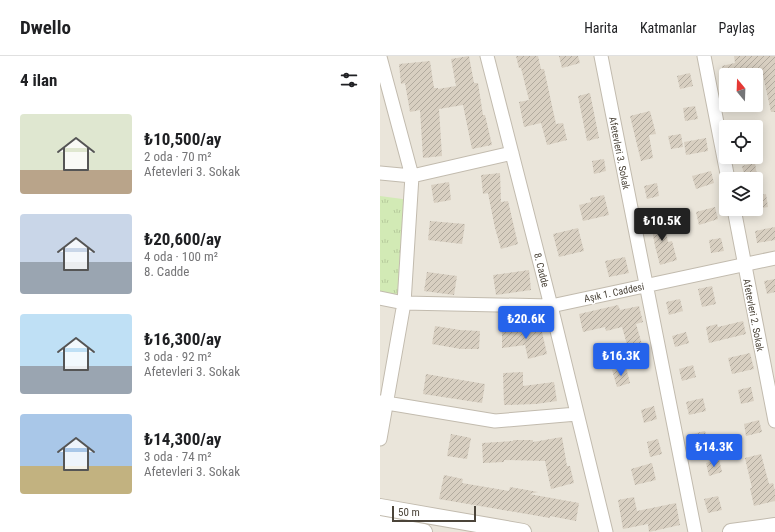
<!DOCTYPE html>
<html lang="tr">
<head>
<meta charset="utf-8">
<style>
  body { margin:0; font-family:"Roboto Condensed",sans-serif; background:#f6f6f6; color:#202124; height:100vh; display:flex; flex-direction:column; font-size:15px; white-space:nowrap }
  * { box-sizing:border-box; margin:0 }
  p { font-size:13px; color:#757577 }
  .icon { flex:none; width:22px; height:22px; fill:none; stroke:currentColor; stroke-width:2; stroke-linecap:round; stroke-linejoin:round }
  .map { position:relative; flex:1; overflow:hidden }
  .sheet { display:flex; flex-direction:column; background:#fff; width:380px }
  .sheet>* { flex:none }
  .needle { width:26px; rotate:341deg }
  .controls { position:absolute; left:339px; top:12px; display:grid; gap:8px }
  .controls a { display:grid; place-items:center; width:44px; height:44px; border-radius:4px; background:#fff; box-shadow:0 2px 10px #0003; font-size:20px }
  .scale { position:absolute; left:12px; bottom:10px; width:84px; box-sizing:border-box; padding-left:4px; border:2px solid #4b4439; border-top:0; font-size:11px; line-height:14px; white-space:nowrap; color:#4b4439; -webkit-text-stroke:3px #fff; paint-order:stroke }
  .price { position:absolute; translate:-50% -34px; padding:0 9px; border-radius:4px; background:#2563eb; color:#fff; font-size:13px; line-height:26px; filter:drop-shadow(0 1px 2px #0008) }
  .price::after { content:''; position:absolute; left:50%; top:24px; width:12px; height:9px; margin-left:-6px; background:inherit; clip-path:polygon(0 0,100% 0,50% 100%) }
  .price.selected { background:#222; color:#fff }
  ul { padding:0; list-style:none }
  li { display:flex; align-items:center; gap:12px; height:100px; padding:0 20px }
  li span { display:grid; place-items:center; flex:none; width:112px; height:80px; border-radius:4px; color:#555 }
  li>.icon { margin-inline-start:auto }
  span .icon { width:48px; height:48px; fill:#fffc; stroke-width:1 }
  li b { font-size:17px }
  h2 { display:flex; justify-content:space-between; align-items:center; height:48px; padding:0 20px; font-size:17px }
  header { display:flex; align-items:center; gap:24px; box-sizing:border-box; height:56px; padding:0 20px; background:#fff; border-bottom:1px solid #e0e0e0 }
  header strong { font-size:19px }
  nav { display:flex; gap:22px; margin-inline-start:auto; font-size:14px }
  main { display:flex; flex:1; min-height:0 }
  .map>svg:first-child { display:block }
</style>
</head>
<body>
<header>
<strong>Dwello</strong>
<nav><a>Harita</a><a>Katmanlar</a><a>Paylaş</a></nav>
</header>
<main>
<section class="sheet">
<h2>4 ilan<svg class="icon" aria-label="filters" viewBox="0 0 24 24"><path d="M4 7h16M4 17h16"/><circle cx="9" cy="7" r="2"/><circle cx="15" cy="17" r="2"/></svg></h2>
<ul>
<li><span style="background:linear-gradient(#dfe7d0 70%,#b9a48a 0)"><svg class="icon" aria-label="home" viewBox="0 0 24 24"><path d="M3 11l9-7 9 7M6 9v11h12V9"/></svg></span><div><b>₺10,500/ay</b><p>2 oda · 70 m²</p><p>Afetevleri 3. Sokak</p></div></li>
<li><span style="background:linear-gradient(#c9d6e8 60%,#9aa5b1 0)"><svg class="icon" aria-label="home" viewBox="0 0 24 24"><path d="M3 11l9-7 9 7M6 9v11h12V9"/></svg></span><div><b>₺20,600/ay</b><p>4 oda · 100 m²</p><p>8. Cadde</p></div></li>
<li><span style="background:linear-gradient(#bfe0f5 65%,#9aa5b1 0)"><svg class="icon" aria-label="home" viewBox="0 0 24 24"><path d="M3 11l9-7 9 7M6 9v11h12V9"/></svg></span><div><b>₺16,300/ay</b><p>3 oda · 92 m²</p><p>Afetevleri 3. Sokak</p></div></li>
<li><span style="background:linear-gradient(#a9c7e8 65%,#c2b280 0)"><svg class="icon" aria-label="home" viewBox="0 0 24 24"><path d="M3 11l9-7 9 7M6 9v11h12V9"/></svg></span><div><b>₺14,300/ay</b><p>3 oda · 74 m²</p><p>Afetevleri 3. Sokak</p></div></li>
</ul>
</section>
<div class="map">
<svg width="395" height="476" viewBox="0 0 395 476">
  <defs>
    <pattern id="park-tufts" width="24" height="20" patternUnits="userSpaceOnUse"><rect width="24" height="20" fill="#d2eab5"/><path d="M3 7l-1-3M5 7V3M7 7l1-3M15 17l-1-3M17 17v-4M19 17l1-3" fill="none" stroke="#b6ca9c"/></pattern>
    <pattern id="building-hatch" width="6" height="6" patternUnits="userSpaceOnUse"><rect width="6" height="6" fill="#d8cfc1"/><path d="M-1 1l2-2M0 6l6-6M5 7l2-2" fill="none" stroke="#b1aa9e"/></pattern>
  </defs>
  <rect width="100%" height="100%" fill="#f6f3ec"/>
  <path fill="#eae5da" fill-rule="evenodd" d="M 0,0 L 395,0 L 395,476 L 0,476 ZM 346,19 L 376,19 L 376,49 L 346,49 ZM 346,71 L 376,71 L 376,101 L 346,101 ZM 346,123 L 376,123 L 376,153 L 346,153 Z"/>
  <path fill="url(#park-tufts)" d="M 0,140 L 30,144 L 29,243 L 0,237 Z"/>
  <path fill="url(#building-hatch)" d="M 89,0 L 94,27 L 98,27 L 103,59 L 105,59 L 112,89 L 92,93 L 83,49 L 59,53 L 62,100 L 43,102 L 40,54 L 30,56 L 25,27 L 21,28 L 19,8 L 50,5 L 54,32 L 58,32 L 58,33 L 76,30 L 71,3 Z
    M 136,0 L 158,0 L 161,13 L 164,13 L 176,68 L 183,67 L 187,84 L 167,89 L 161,67 L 144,71 L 139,46 L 149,44 L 141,12 L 139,12 Z
    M 179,0 L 198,0 L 200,7 L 182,12 Z
    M 354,0 L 395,0 L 395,56 L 391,56 L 383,19 L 376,20 L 376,19 L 344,19 L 342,10 L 355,7 Z
    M 310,17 L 313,30 L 300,33 L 297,20 Z
    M 210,37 L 219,82 L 207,85 L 198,40 Z
    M 315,50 L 318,63 L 305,65 L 303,52 Z
    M 270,55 L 276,78 L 269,79 L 273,102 L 261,105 L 250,60 Z
    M 301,78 L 303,91 L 291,93 L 288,80 Z
    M 326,82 L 328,95 L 306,99 L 304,86 Z
    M 224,103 L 226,115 L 214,118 L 212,105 Z
    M 375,107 L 377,120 L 365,123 L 362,110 Z
    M 331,115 L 334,127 L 316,133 L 312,120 Z
    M 120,117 L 121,146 L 128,145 L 138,188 L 121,193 L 115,172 L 108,137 L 103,138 L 101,119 Z
    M 69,126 L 71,144 L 54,147 L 51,129 Z
    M 277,127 L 279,140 L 267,143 L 264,130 Z
    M 386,138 L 388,151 L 376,153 L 376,140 Z
    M 224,139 L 229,159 L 203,165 L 199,149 L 211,146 L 210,142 Z
    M 335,151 L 338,163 L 319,169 L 316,156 Z
    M 283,160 L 288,186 L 292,185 L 297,204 L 280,209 L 275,190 L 270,163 Z
    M 50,165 L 85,168 L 82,188 L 48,184 Z
    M 395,171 L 395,184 L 377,187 L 375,175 Z
    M 198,172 L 204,195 L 179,201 L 173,178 Z
    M 341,182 L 344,195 L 331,197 L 329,184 Z
    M 245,201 L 249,217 L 229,221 L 225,205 Z
    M 149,214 L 151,234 L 116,239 L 113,219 Z
    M 47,216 L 77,220 L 74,239 L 44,235 Z
    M 395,223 L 395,236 L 387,238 L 384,225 Z
    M 332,230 L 336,248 L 322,251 L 318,233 Z
    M 300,243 L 303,255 L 289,259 L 286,246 Z
    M 238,249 L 240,254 L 259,250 L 263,266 L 256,268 L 264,295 L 250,299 L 242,271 L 226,275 L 225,271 L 203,276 L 199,258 Z
    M 363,265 L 366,278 L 329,287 L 326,271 L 337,268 L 338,271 Z
    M 160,267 L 167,298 L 148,303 L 145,289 L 122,292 L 122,273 L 130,271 L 131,274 Z
    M 55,270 L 80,274 L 100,275 L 99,293 L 81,293 L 52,288 Z
    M 306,276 L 309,287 L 295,291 L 292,280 Z
    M 370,297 L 374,313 L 352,318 L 348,302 Z
    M 313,309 L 316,321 L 302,325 L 299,313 Z
    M 246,311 L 250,327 L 237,331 L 232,314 Z
    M 143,316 L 143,330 L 174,326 L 177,345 L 156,348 L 124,349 L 123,317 Z
    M 46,318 L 105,328 L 102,347 L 43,338 Z
    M 371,331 L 374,345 L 361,348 L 358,334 Z
    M 323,342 L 326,355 L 309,359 L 306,346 Z
    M 274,350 L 277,363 L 264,367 L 261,354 Z
    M 379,364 L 382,376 L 366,380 L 364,368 Z
    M 325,375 L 328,388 L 315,391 L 312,378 Z
    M 71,378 L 91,382 L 87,403 L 67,400 Z
    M 182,381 L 187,410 L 190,410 L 194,427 L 171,433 L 165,405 L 124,404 L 124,406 L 103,407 L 102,387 L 133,385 L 133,384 L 153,384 L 153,386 Z
    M 278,383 L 282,398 L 270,401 L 267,386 Z
    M 381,398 L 389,428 L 393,427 L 395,435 L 395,445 L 374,450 L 370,432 L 372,432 L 365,402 Z
    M 339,403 L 342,416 L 329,420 L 326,407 Z
    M 272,407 L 276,424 L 255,429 L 251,413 Z
    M 64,419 L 83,423 L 82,427 L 129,435 L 130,431 L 158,436 L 149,438 L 199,447 L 196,465 L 170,460 L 170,462 L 59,443 Z
    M 338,440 L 342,454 L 328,457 L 324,443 Z
    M 254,441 L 257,455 L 296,447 L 300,469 L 269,476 L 268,468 L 243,473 L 238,444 Z"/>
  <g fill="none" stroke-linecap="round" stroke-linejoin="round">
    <g stroke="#c2bbae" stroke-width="15">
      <path id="minor" d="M 107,0 L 171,250 L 226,476
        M 221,0 L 315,476
        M 324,0 L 348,123
        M 0,1 L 32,120 L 24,247 L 0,383
        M 0,117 L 32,120 L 132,97
        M 354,153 L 395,365
        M 0,242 L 24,247 L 171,250 L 395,202
        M 0,346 L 115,365 L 197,358"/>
    </g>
    <g stroke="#c2bbae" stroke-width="18">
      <path id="tertiary" d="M 0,451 L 143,476
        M 0,468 L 44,476
        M 351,476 L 395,470"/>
    </g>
    <use href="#minor" stroke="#fff" stroke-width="13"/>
    <use href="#tertiary" stroke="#fff" stroke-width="16"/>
  </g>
  <g text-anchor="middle" stroke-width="3.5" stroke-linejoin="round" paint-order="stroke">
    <g font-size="10" fill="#4b4439" stroke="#fff">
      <text transform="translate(240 97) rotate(79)" y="4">Afetevleri 3. Sokak</text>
      <text transform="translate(162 214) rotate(76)" y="4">8. Cadde</text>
      <text transform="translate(234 236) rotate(-12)" y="4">Aşık 1. Caddesi</text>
      <text transform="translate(374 259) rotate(79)" y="4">Afetevleri 2. Sokak</text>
    </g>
  </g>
</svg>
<div class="controls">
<a><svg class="needle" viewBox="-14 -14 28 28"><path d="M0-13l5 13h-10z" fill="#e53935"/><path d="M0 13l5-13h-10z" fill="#757577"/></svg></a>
<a><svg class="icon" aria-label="locate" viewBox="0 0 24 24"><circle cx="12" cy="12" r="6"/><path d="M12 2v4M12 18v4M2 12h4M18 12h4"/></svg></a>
<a><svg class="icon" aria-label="layers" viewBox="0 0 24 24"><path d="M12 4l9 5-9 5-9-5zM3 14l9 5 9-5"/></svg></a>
</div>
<div class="scale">50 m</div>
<b class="price selected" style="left:282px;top:186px">₺10.5K</b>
<b class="price" style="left:146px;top:284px">₺20.6K</b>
<b class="price" style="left:241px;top:321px">₺16.3K</b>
<b class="price" style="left:334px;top:412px">₺14.3K</b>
</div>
</main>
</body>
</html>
